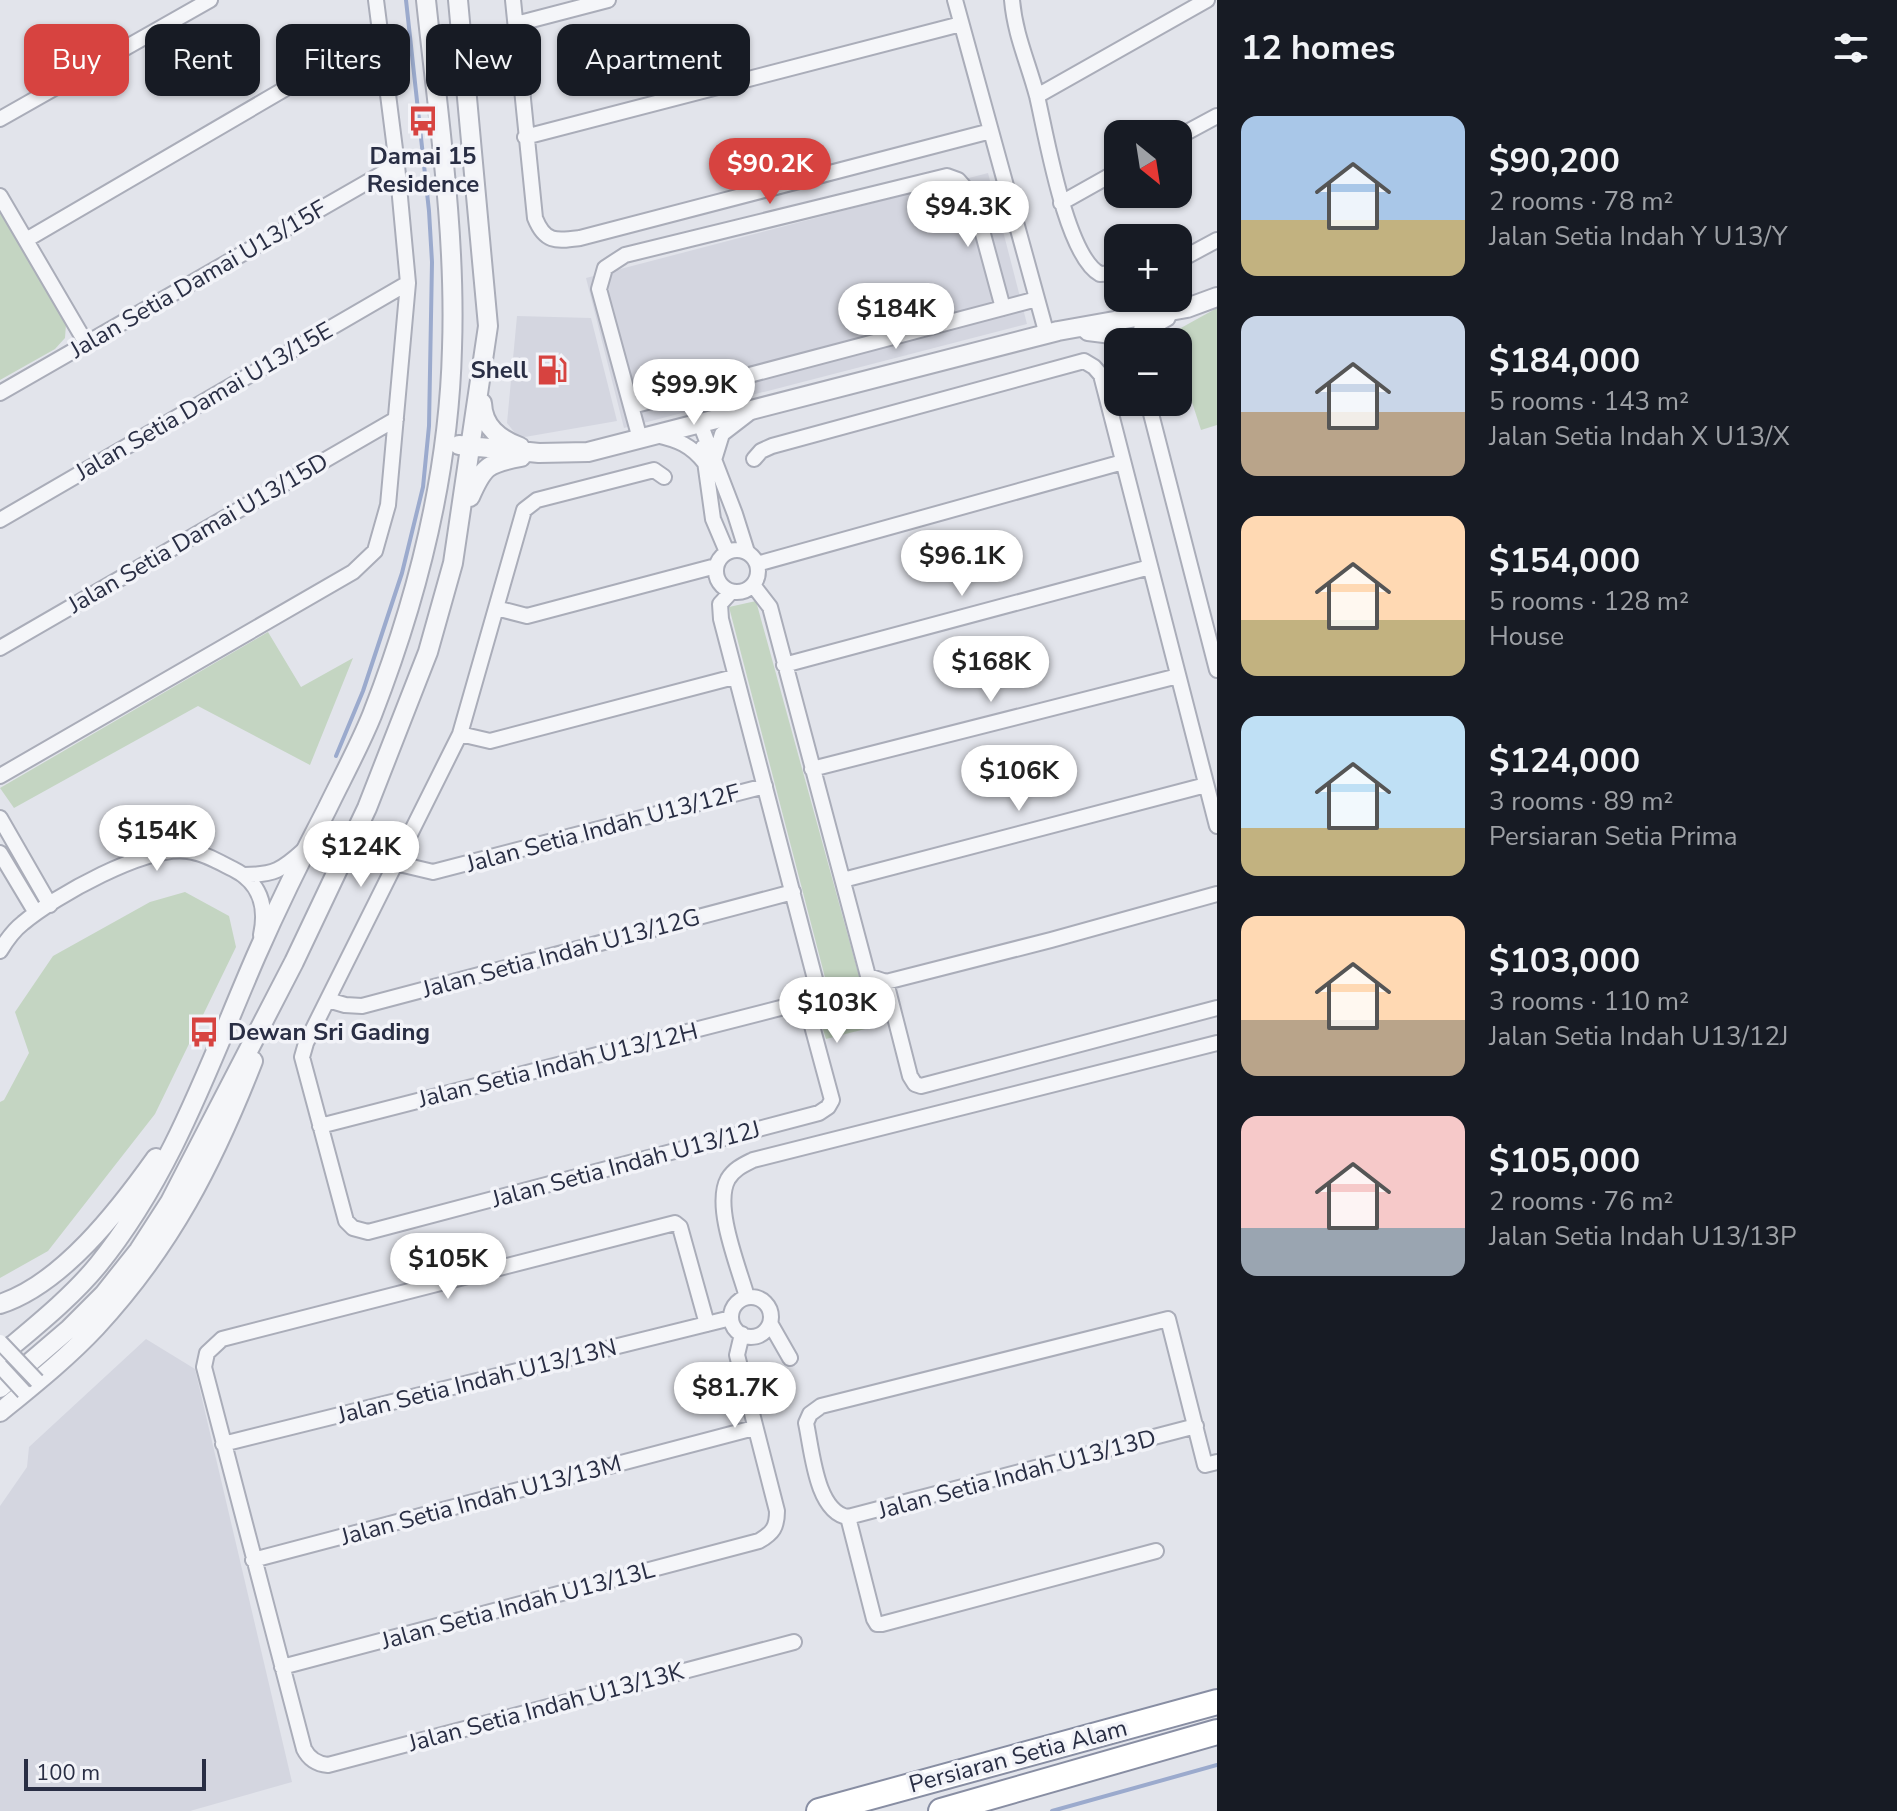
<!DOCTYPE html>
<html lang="en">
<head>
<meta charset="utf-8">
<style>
  body { margin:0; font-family:"Nunito Sans",sans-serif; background:#20242c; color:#f1f3f6; height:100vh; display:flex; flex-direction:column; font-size:30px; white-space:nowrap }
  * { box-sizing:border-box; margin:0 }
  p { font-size:26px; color:#9ea1a6 }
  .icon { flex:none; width:44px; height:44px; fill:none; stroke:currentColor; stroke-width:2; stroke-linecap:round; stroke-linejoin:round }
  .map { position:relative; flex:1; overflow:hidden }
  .details { display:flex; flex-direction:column; background:#171b24; width:680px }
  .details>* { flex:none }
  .top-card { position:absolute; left:24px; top:24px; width:760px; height:72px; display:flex; gap:16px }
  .needle { width:52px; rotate:150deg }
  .controls { position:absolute; left:1104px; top:120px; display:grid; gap:16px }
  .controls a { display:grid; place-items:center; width:88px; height:88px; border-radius:16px; background:#171b24; box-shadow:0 2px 6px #0004; font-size:40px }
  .scale { position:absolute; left:24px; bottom:20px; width:182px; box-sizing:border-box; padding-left:8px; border:4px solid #292e44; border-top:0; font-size:22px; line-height:28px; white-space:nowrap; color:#292e44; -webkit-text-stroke:6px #f2f3f8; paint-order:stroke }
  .price { position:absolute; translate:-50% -68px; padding:0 18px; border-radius:28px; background:#fff; color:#222; font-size:26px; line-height:52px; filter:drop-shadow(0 2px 4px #0008) }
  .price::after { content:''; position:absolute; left:50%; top:48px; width:24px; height:18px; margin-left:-12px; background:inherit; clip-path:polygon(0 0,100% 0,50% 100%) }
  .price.on { background:#d74340; color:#fff }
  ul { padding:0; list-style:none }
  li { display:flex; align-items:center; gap:24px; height:200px; padding:0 24px }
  li span { display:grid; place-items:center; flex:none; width:224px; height:160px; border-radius:16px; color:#555 }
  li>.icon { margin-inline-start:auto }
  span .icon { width:96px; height:96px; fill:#fffc; stroke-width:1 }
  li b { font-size:34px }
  h2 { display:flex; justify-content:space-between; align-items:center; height:96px; padding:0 24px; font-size:34px }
  .tag { padding:0 28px; border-radius:16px; background:#171b24; box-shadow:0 2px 6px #0004; font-size:28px; line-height:72px }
  .tag.on { background:#d74340; color:#fff }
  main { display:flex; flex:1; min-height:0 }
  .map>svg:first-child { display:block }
</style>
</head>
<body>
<main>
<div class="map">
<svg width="1217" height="1811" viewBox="0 0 1217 1811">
  <rect width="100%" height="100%" fill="#e2e4eb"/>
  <path fill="#d4d6e0" d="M 988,173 L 1027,324 L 624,428 L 586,278 Z
    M 517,316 L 591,318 L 617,421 L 519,438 L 507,423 Z
    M 146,1339 L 195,1369 L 292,1782 L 190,1811 L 0,1811 L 0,1506 L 27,1467 L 29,1447 Z"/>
  <path fill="#c4d5c2" d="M 0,210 L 66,324 L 65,338 L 55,349 L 0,380 Z
    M 1217,308 L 1217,425 L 1201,430 L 1178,359 L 1178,342 L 1172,342 L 1170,334 Z
    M 756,601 L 859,976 L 866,988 L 877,1026 L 826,1039 L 814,1001 L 828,989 L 729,607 Z
    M 268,632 L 301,687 L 353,658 L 310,765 L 198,706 L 14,808 L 0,788 Z
    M 185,892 L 229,916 L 236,947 L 155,1114 L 48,1251 L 0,1278 L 0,1102 L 4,1100 L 29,1053 L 15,1012 L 53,956 L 150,902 Z"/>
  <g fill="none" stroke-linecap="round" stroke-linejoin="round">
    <path stroke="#9baacd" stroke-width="4" d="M 336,756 L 363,691 L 402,573 L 423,487 L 429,426 L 432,262 L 429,211 L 406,0
      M 1052,1811 L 1217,1765"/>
    <g stroke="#aaadb9" stroke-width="18">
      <path id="minor" d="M 513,0 L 535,218 C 545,243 556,241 580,238 L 991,131
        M 955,0 L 1047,335
        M 1012,0 C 1015,35 1028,62 1037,96 C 1046,134 1066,256 1100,274 L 1118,273
        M 516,24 L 608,0
        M 1037,96 L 1207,0
        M 0,119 L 210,0
        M 525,137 L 961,24
        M 1178,137 L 1217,116
        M 0,196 L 86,343
        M 1061,203 L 1118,171
        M 26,240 L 379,34
        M 1178,261 L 1217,240
        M 0,393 L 397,165
        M 1148,402 L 1217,670
        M 632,406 L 1037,299
        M 700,423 L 735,514 L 747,552
        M 656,435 C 678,440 691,445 705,463
        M 640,439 L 599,289 L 605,268 L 625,255 L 947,176 L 958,180 L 973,197 L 1003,308
        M 703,447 L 713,519 L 727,552
        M 754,459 L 761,451 L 772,446 L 1084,361 L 1094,367 L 1101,375 L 1217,826
        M 714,460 L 722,434 L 748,414
        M 664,477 L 654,470 L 537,500 L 524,510 L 460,734 L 306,1043 L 302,1057 L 346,1221 L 353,1228 L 368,1232 L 819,1113 L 828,1107 L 832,1100 L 805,1000
        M 0,520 L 408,283
        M716 571a21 21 0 1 1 42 0a21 21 0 1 1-42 0Z
        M 757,564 L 1123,462
        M 753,585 L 770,607 L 868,976 L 886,982 L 1051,940 L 1217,894
        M 496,608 L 527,616 L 716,566
        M 0,648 L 396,419
        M 784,665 L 1150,567
        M 460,734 L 490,741 L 734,677
        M 812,769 L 1178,676
        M 0,776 L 353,572 L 375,551 L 388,505 L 408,283 L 397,165 L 376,0
        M 0,818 L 50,905
        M 0,853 L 36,913
        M 395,863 L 433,872 L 765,786
        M 244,875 C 274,875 282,870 304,850
        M 843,880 L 1206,785
        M 0,951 C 6,941 14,930 23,923 C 55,896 146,845 188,851 C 204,853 219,862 233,869 C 261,883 267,907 261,935
        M 886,982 L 910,1076 L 915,1084 L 921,1086 L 1217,1008
        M 328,1000 L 345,1005 L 362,1006 L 793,892
        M 320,1126 L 796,1004 C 807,999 814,993 815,979 L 721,619 L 720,604 L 731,592
        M 747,1297 C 739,1268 713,1206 728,1179 C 734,1169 743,1165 753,1160 L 1217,1043
        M731 1317a20 20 0 1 1 40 0a20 20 0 1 1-40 0Z
        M 770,1323 L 790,1358
        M 707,1324 L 680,1227 L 675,1223 L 222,1339 L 207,1353 L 204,1367 L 304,1749 C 309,1759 317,1764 328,1765 L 794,1642
        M 1196,1426 L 848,1517 C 816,1512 812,1450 806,1423 L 810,1414 L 821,1406 L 1168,1319 L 1205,1465 L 1217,1462
        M 223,1444 L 731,1318
        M 848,1517 L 874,1619 L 877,1624 L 882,1624 L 1156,1551
        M 253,1560 L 754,1428
        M 282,1667 L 759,1541 C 773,1533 777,1527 777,1511 L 737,1355 L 742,1334"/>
    </g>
    <g stroke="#aaadb9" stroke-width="22">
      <path id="tertiary" d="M 1088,331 L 1112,334 L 1123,342
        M 1140,342 L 1143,330 L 1166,317
        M 482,403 C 483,427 499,439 520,447
        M 459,445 L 539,453 L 588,452 L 1058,331 L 1187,308 L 1217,297
        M 470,497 C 483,467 487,463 521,457
        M 0,1304 C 62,1284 119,1210 156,1158
        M 0,1356 C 33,1328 70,1299 98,1265 C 172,1174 210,1062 256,956 C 278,906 302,857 327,809 C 342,778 359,747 372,715 C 418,597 449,474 452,348 C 456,232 438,115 426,0
        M 0,1388 L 69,1329 L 104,1294 L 139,1250 L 170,1202 L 294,962 L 367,808 L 428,652 L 453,563 L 488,326 L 458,0
        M 0,1412 C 33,1385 67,1358 96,1327 C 171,1246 213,1163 253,1061"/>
    </g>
    <g stroke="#888ea3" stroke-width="28">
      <path id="trunk" d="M 819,1811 L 1217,1702
        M 941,1811 L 1217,1732"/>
    </g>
    <use href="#minor" stroke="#f5f6f9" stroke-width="14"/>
    <use href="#tertiary" stroke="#f5f6f9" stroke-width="18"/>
    <use href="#trunk" stroke="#fff" stroke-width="24"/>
    <g stroke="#aaadb9" stroke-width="18" stroke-linecap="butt">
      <path id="minor-bridge" d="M 0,1342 L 37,1381
        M 0,1366 L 24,1392"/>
    </g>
    <use href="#minor-bridge" stroke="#f5f6f9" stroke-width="14"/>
  </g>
  <defs>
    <g id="bus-bare" transform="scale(2.4)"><path d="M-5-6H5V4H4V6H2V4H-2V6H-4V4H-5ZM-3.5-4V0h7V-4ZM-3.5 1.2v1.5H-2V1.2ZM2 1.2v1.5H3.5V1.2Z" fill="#d74340" stroke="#f2f3f8" stroke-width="2.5" paint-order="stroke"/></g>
    <g id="fuel-bare" transform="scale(2.4)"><path d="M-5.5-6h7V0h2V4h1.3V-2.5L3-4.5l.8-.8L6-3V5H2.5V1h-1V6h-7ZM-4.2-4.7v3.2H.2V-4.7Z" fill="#d74340" stroke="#f2f3f8" stroke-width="2.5" paint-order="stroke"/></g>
  </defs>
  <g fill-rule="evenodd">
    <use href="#bus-bare" x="423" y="121"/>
    <use href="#fuel-bare" x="552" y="370"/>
    <use href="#bus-bare" x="204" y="1032"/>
  </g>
  <g text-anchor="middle" stroke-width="7" stroke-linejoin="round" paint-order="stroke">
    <g font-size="24" font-weight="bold" fill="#292e44" stroke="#f2f3f8">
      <text x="423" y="164">Damai 15<tspan x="423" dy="28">Residence</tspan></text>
      <text x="528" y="378" text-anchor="end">Shell</text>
      <text x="228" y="1040" text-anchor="start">Dewan Sri Gading</text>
    </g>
    <g font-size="24" fill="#292e44" stroke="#f2f3f8">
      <text transform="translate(198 279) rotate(-30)" y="8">Jalan Setia Damai U13/15F</text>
      <text transform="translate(204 401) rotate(-30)" y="8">Jalan Setia Damai U13/15E</text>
      <text transform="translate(198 533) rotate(-30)" y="8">Jalan Setia Damai U13/15D</text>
      <text transform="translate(603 828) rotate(-15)" y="8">Jalan Setia Indah U13/12F</text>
      <text transform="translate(561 953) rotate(-15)" y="8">Jalan Setia Indah U13/12G</text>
      <text transform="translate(558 1065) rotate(-14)" y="8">Jalan Setia Indah U13/12H</text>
      <text transform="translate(626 1164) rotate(-15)" y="8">Jalan Setia Indah U13/12J</text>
      <text transform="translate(477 1381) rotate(-14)" y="8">Jalan Setia Indah U13/13N</text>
      <text transform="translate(1017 1474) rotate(-15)" y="8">Jalan Setia Indah U13/13D</text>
      <text transform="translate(481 1500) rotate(-15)" y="8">Jalan Setia Indah U13/13M</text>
      <text transform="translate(518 1605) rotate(-15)" y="8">Jalan Setia Indah U13/13L</text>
      <text transform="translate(546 1707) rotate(-15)" y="8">Jalan Setia Indah U13/13K</text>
      <text transform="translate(1018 1756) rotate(-15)" y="8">Persiaran Setia Alam</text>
    </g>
  </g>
</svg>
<div class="controls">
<a><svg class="needle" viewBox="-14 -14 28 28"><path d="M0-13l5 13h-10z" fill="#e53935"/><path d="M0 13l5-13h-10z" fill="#9ea1a6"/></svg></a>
<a>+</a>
<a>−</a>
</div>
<div class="scale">100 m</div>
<b class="price on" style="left:770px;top:206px">$90.2K</b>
<b class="price" style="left:968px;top:249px">$94.3K</b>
<b class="price" style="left:896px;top:351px">$184K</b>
<b class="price" style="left:694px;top:427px">$99.9K</b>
<b class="price" style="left:962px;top:598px">$96.1K</b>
<b class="price" style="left:991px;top:704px">$168K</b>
<b class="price" style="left:1019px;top:813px">$106K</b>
<b class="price" style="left:157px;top:873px">$154K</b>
<b class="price" style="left:361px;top:889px">$124K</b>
<b class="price" style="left:837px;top:1045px">$103K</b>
<b class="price" style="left:448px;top:1301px">$105K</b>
<b class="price" style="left:735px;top:1430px">$81.7K</b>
<div class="top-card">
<a class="tag on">Buy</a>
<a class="tag">Rent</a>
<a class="tag">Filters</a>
<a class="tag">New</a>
<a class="tag">Apartment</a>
</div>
</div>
<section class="details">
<h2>12 homes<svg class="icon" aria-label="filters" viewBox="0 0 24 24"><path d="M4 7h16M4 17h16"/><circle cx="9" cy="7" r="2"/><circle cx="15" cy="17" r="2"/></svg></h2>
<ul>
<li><span style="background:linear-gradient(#a9c7e8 65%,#c2b280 0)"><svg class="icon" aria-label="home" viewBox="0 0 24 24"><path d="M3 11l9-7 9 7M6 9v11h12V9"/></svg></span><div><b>$90,200</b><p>2 rooms · 78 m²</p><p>Jalan Setia Indah Y U13/Y</p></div></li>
<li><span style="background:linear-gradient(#c9d6e8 60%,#b9a48a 0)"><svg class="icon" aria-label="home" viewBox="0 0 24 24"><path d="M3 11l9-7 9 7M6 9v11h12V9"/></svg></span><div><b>$184,000</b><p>5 rooms · 143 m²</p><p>Jalan Setia Indah X U13/X</p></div></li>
<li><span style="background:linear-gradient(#ffd9b3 65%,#c2b280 0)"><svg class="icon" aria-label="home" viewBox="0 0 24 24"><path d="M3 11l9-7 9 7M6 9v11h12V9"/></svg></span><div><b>$154,000</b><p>5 rooms · 128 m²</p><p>House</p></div></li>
<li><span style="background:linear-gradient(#bfe0f5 70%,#c2b280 0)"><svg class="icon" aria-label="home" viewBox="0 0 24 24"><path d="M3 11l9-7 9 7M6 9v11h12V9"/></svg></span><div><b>$124,000</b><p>3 rooms · 89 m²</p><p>Persiaran Setia Prima</p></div></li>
<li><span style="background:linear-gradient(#ffd9b3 65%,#b9a48a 0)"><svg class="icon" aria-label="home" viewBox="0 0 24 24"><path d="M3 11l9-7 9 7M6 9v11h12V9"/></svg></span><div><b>$103,000</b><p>3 rooms · 110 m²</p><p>Jalan Setia Indah U13/12J</p></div></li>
<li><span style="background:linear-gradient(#f6c9c9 70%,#9aa5b1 0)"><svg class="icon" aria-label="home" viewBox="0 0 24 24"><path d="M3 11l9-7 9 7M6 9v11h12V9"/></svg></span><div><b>$105,000</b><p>2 rooms · 76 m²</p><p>Jalan Setia Indah U13/13P</p></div></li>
</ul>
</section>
</main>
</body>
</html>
